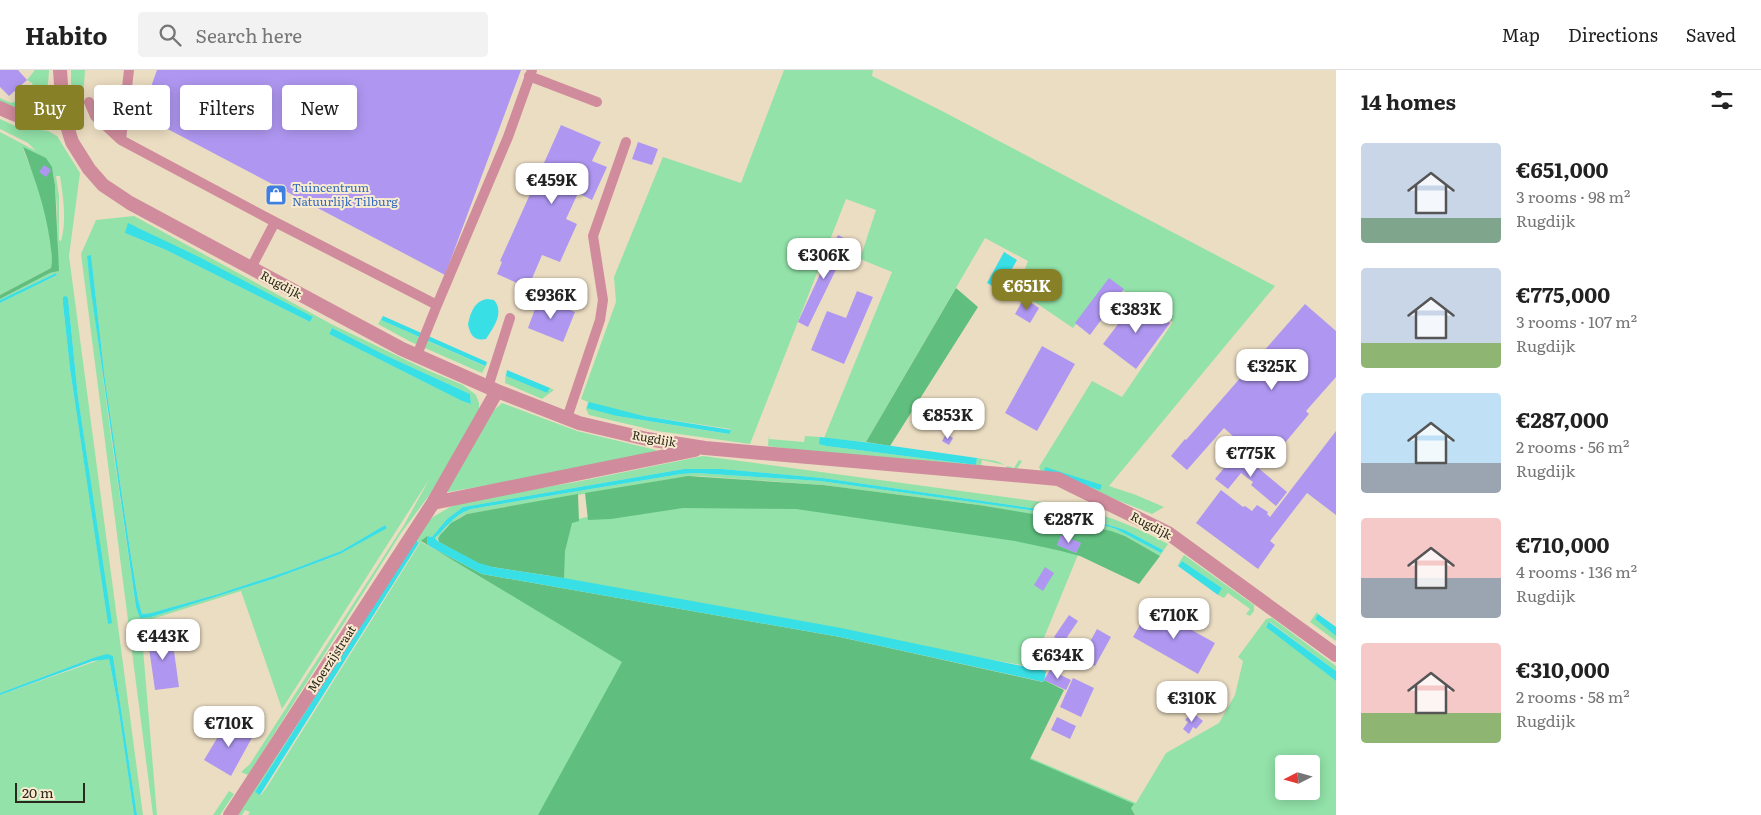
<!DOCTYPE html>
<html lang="en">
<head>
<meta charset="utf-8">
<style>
  body { margin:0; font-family:Literata,serif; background:#f2f2f2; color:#222; height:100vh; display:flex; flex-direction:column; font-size:19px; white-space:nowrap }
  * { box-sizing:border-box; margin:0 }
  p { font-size:16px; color:#767676 }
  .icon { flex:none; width:28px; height:28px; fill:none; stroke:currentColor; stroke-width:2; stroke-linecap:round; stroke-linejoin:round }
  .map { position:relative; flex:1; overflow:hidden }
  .drawer { display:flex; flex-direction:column; background:#fff; width:425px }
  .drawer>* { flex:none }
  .guide { position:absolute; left:15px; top:15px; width:475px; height:45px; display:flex; gap:10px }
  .needle { width:32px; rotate:264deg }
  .buttons { position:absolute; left:1275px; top:685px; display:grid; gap:10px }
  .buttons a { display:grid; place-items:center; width:45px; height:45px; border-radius:5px; background:#fff; box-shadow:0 2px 12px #0003; font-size:25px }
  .scale { position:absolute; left:15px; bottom:12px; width:70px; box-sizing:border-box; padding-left:5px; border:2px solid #2d281d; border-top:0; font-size:14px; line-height:18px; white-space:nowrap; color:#2d281d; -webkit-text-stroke:4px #f9ebcf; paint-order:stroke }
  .price { position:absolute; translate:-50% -42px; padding:0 11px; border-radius:10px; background:#fff; color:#222; font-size:16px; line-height:32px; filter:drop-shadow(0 1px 2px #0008) }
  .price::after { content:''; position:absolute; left:50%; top:30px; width:15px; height:11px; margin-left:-8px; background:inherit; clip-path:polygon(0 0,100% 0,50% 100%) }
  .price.active { background:#888027; color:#fff }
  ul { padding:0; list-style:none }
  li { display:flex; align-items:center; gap:15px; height:125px; padding:0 25px }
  li span { display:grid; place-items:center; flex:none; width:140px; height:100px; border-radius:5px; color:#555 }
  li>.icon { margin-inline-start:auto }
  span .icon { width:60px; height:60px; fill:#fffc; stroke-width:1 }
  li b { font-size:21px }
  h2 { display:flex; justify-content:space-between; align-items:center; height:60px; padding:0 25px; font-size:21px }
  .tag { padding:0 18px; border-radius:5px; background:#fff; box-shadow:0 2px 12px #0003; font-size:18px; line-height:45px }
  .tag.active { background:#888027; color:#fff }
  header { display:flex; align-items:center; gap:30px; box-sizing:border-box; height:70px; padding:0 25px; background:#fff; border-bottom:1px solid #e0e0e0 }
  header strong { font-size:24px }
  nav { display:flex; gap:28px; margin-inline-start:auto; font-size:18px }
  .search { width:350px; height:45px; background:#f2f2f2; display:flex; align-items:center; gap:12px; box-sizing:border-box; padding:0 18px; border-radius:5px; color:#767676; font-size:19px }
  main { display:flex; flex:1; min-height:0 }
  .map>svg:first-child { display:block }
</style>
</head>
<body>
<header>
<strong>Habito</strong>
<div class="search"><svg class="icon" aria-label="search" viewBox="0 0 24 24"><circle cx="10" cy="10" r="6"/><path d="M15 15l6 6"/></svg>Search here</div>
<nav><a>Map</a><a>Directions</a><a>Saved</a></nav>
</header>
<main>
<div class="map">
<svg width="1336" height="745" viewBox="0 0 1336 745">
  <rect width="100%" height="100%" fill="#ebddc2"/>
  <path fill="#92e2a9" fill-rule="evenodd" d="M 35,0 L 49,0 C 47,40 38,49 0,31 L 0,28 L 11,33 L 25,28 L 33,17 L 32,13 L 27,10 Z
    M 71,0 L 85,0 L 83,29 L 78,31 L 73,29 L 71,22 Z
    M 784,0 L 873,0 L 872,6 L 940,40 L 1275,216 L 1109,416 L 1136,425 L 1164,437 L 1152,444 L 1102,424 L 1045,412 L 1039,397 L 1092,311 L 1122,327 L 1173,252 L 1108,211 L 1073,258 L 1017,220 L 1028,191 L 985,168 L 866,372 L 824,368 L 892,202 L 860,189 L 876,140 L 846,129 L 750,374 L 657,361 L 589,345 L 586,339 L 588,332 L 581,329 L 616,232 L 614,207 L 663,87 L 741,113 ZM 589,333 L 644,346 L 730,359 L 728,364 L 617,346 Z
    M 0,49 L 15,56 L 48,61 L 57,66 L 80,103 L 69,186 L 143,745 L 137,745 L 113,586 L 93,588 L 0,623 L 0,233 L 57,205 L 56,203 L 0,230 L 0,229 L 50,203 L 58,201 C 58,183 58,109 51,97 C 45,86 33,83 23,78 C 27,91 34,104 39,118 C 45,136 55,180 51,198 L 0,225 L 0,62 L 36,81 L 28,73 L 0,59 ZM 56,106 L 60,106 C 63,126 67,150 61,171 L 59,170 L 59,126 ZM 68,228 L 78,327 L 111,553 L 108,553 L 70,299 L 63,234 Z
    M 134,146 L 333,255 L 427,300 L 463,315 L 476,325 L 479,333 L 479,343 L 436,416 L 401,463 L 248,705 L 241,702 L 250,694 L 404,455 L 430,408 L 282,639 L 241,521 L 152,549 L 138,550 L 141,555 L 157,745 L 153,745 L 81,184 L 96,150 ZM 137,157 L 313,248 L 310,252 L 166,180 L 125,163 ZM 87,186 L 91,186 L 105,310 L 130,480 L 138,529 L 142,544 L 151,543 L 215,525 L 291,500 L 341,481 L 385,455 L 387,457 L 340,484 L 311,495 L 273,509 L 151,547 L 140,547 L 136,537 L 109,352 ZM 332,258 L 385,285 L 470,324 L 471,334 L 462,331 L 329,264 Z
    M 383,246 L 381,250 L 484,296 L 488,292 L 482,303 L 409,271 L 378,254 Z
    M 506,300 L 506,306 L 547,323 L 550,318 L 554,320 L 542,329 L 505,313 Z
    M 502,333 L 577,361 L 656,380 L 657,382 L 564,402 L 448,422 L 447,419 L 494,340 Z
    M 769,364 L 769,369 L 804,372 L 805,366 L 820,367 L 820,374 L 826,376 L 976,395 L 977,388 L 996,391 L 1005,395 L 982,390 L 981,395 L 1005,401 L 1007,396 L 1014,398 L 1019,390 L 1022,391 L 1017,399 L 1004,407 L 768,376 Z
    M 703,386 L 1057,434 C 1097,441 1133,455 1168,474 L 1160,486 L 1125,466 L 1096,457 L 979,435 L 823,415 L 698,406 L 671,409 L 467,444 C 456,449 443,457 438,469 L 427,466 L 421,472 L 634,590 L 541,745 L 248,745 L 250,742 L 245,740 L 242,745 L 238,745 L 413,467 L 433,447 L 450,437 L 469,430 L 576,412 ZM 684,399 L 722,399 L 823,408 L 1073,444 L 1125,460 L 1163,480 L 1161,483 L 1116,459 L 1097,453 L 1043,442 L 820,411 L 696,403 L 681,404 L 471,439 C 455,446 445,454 436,468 L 432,467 L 447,449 L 463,437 ZM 415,468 L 420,473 L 267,717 L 261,725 L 255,722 L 387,510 Z
    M 692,425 L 1084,470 L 1032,597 L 551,509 L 570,451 L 662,429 Z
    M 1184,485 L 1254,535 L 1254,541 L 1250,546 L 1246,544 L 1250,539 L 1228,523 L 1224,528 L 1218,525 L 1222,518 L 1182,491 L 1177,496 Z
    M 1317,542 L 1318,544 L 1315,549 L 1336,566 L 1336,571 L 1310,552 Z
    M 1272,548 L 1336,596 L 1336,601 L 1270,552 L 1266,556 L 1336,611 L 1336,745 L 1135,745 L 1131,738 L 1030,689 L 1031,688 L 1136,733 L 1166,683 L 1219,653 L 1235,625 L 1243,591 L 1238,587 L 1266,549 ZM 1284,694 L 1311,694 L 1311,721 L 1284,721 Z
    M 102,589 L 109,589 L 118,636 L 134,745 L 0,745 L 0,625 Z
    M 229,721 L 234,724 L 220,745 L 213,745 Z"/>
  <path fill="#60bf7f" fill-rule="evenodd" d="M 23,77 L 46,88 L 52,97 L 55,115 L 59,201 L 50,203 L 0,229 L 0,225 L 51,198 C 53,189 51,181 50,171 C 45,137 35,109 23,77 Z
    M 956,218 L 978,237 L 890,376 L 866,372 Z
    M 688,406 L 823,415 L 979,435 L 1045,446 L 1111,461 L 1125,466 L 1160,486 L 1139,514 L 1080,486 L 1057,480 L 1015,471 L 796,439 L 683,438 L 611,449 L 588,450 L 585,423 ZM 1061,466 L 1081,473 L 1076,483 L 1057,475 Z
    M 578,424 L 579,451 L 572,453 L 565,481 L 564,508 L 492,497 L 479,494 L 439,472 L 438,469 L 440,465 L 451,453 L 467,444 Z
    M 427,466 L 427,472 L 429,476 L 482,504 L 840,567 L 1043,612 L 1044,610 L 1064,620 L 1030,689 L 1134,734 L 1131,738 L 1135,745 L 538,745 L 622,592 L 421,471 Z"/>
  <path fill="#38dfe5" d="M 128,153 L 199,187 L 313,247 L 310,252 L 166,180 L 125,163 Z
    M 1004,182 L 1017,190 L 1000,220 L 987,213 Z
    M 91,185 L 105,310 L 130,480 L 138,529 L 142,544 L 151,543 L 215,525 L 291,500 L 341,481 L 385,455 L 387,458 L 340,484 L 311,495 L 273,509 L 151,547 L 140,548 L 136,537 L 90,214 L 87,186 Z
    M 56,203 L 57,205 L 0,233 L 0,230 Z
    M 66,226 L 68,228 L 78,327 L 112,553 L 108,554 L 70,299 L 63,234 L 63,227 Z
    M 487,229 L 494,230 C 505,243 493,258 486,269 C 474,271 471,266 468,255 C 470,244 474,231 487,229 Z
    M 383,246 L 487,292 L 485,296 L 381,250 Z
    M 332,258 L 385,285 L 470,324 L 471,334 L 462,331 L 329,264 Z
    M 507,300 L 550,318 L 547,323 L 506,306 Z
    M 589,332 L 644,346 L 731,360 L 729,364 L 617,346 L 587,338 Z
    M 820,367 L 864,372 L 977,388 L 976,395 L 826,376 L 819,374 Z
    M 1045,397 L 1102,415 L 1100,420 L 1044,403 Z
    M 684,399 L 722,399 L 823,408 L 1073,444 L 1125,460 L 1163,480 L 1161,483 L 1116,459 L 1097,453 L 1043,442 L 820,411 L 696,403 L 681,404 L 471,439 C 451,447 449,455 435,468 L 439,472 L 479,493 L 492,497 L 564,508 L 841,558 L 1046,601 L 1044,612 L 840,567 L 482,504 L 429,476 L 427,472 L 427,466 L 432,467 L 447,449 L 463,437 Z
    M 415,468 L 419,473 L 260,725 L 255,722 Z
    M 1182,491 L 1222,518 L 1218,525 L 1178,496 Z
    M 1318,544 L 1336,557 L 1336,566 L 1315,549 Z
    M 1269,552 L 1336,601 L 1336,611 L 1266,557 Z
    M 107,584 L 113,586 L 137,745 L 134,745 L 118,636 L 109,589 L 93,591 L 0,625 L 0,623 L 93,588 Z"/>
  <path fill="#af97f1" d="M 0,0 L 18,0 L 27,10 L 9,26 L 0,17 Z
    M 157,0 L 521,0 L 445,205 L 141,45 Z
    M 561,55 L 601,72 L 592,91 L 607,97 L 592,130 L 578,123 L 566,149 L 577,154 L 560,192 L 542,185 L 528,218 L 497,204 L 502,192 L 500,191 Z
    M 638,72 L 658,79 L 652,95 L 632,89 Z
    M 44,95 L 51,100 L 46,107 L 39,102 Z
    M 838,165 L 850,171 L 808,257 L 798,252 Z
    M 1109,208 L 1124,219 L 1090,265 L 1075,253 Z
    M 857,221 L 873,227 L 844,294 L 811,280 L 827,241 L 846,248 Z
    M 539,228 L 575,242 L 563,272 L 528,258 Z
    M 1024,228 L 1039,238 L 1030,253 L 1015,244 Z
    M 1137,229 L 1170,253 L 1136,299 L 1103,274 Z
    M 1305,234 L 1336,261 L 1336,307 L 1306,341 L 1309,344 L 1269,392 L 1255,380 L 1252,383 L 1224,358 L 1187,400 L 1171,386 L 1185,369 L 1186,370 Z
    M 1042,276 L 1075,294 L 1037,361 L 1005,343 Z
    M 1336,361 L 1336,445 L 1307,423 L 1270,471 L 1275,475 L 1258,499 L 1196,453 L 1221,420 L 1243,437 L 1245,436 L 1252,441 L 1257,435 L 1268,442 L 1267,444 L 1270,447 Z
    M 946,364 L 953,368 L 949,375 L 942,371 Z
    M 1238,381 L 1287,422 L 1276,436 L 1251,415 L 1253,412 L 1241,403 L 1228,419 L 1215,409 Z
    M 1061,465 L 1081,473 L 1076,483 L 1057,475 Z
    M 1045,497 L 1054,503 L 1043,521 L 1034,515 Z
    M 1150,537 L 1215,573 L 1198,604 L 1133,567 Z
    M 1069,545 L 1078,551 L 1063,573 L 1054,567 Z
    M 1097,559 L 1111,567 L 1095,596 L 1081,588 Z
    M 168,560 L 170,575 L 173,574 L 179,617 L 155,620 L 149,578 L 152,577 L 150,563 Z
    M 1050,600 L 1071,610 L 1066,620 L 1044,610 Z
    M 1073,608 L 1094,618 L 1081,647 L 1060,637 Z
    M 1192,642 L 1203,651 L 1196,659 L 1193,657 L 1189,664 L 1183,659 L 1188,652 L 1185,650 Z
    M 1057,647 L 1076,656 L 1070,669 L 1051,660 Z
    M 228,650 L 254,664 L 231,706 L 204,690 Z"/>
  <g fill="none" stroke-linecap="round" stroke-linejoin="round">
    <path stroke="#d08c9c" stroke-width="10" d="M 129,0 L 121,70 L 275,152 L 437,235 L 417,285
      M 529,6 L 597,32
      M 89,32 L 95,46 L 121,70
      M 251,198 L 275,152
      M 437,235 L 508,67 L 532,0
      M 488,317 L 510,248
      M 567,348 L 600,250 L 603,230 L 593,166 L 626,72"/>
    <path stroke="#d08c9c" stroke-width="14" d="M 60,0 L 63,43 L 72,72 L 89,99 L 103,115 L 130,133 L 402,279 L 497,321 L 579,353 L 647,369 L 705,378 L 1058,409 L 1168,463 L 1336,585
      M 0,38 C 27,51 35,52 63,43
      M 433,433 L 695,380
      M 230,745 L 433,433 L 497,321"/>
  </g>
  <defs>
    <g id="shop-square" transform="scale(1.125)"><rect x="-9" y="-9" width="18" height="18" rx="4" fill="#3f7fe0" stroke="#f9ebcf"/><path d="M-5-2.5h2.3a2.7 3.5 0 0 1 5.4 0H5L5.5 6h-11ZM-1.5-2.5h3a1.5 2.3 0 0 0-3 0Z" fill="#fff"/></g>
  </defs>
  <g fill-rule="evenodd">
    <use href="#shop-square" x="276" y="125"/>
  </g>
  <g text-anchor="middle" stroke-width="4" stroke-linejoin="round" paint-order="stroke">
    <g font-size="12" fill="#366cbe" stroke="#f9ebcf" text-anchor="start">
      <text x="292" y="122">Tuincentrum<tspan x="292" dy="14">Natuurlijk Tilburg</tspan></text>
    </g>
    <g font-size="12" fill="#2d281d" stroke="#f9ebcf">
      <text transform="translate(281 215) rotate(28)" y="4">Rugdijk</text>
      <text transform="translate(654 369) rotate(10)" y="4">Rugdijk</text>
      <text transform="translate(1151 456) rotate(28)" y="4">Rugdijk</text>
      <text transform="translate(332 589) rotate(-57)" y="4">Moerzijstraat</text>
    </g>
  </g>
</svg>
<div class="buttons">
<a><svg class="needle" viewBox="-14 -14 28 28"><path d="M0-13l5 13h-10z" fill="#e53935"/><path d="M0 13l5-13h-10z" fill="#767676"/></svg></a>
</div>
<div class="scale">20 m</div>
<b class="price" style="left:552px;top:135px">€459K</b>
<b class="price" style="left:824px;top:210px">€306K</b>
<b class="price active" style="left:1027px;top:241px">€651K</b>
<b class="price" style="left:551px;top:250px">€936K</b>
<b class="price" style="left:1136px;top:264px">€383K</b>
<b class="price" style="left:1272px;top:321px">€325K</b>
<b class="price" style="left:948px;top:370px">€853K</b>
<b class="price" style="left:1251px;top:408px">€775K</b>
<b class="price" style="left:1069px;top:474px">€287K</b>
<b class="price" style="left:1174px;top:570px">€710K</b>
<b class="price" style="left:163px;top:591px">€443K</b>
<b class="price" style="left:1058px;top:610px">€634K</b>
<b class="price" style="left:1192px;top:653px">€310K</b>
<b class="price" style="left:229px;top:678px">€710K</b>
<div class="guide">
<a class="tag active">Buy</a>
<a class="tag">Rent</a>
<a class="tag">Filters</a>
<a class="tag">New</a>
</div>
</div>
<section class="drawer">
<h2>14 homes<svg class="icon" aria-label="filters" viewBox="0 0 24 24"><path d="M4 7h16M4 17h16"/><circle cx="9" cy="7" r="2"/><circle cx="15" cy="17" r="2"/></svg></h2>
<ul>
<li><span style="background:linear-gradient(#c9d6e8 75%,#7fa58c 0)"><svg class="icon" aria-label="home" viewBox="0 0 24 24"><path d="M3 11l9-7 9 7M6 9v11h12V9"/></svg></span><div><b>€651,000</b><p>3 rooms · 98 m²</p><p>Rugdijk</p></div></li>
<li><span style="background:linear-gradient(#c9d6e8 75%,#8fb573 0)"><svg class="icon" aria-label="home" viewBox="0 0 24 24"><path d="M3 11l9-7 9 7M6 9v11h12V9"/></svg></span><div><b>€775,000</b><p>3 rooms · 107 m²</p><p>Rugdijk</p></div></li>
<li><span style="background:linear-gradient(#bfe0f5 70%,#9aa5b1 0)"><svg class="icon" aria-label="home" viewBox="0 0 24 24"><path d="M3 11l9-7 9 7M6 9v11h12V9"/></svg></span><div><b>€287,000</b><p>2 rooms · 56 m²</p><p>Rugdijk</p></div></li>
<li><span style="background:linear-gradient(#f6c9c9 60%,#9aa5b1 0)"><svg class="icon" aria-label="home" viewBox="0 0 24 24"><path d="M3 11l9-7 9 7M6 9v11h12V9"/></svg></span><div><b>€710,000</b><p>4 rooms · 136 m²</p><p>Rugdijk</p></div></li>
<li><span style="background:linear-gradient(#f6c9c9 70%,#8fb573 0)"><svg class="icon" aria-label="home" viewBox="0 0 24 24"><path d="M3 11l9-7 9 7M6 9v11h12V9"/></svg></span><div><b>€310,000</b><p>2 rooms · 58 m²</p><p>Rugdijk</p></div></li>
</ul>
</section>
</main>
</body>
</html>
